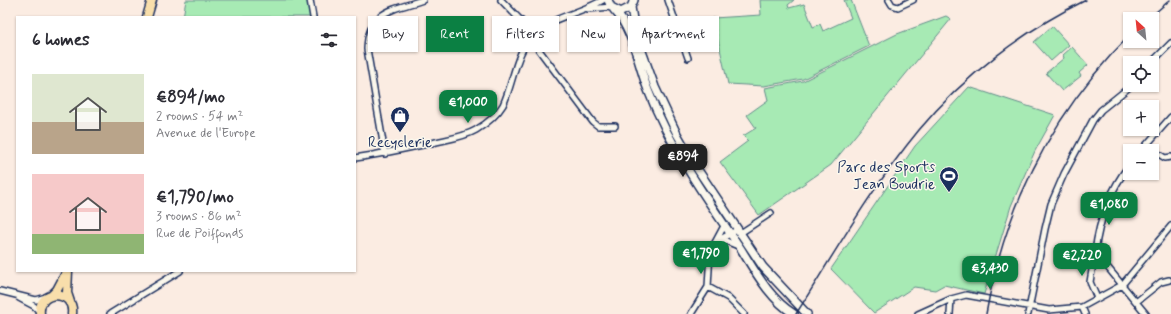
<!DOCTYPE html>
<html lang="en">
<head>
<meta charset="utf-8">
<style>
  body { margin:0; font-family:Mynerve,sans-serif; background:#f2f2f3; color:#2b2b33; height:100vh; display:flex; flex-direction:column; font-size:15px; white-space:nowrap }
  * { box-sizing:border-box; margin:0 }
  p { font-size:13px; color:#7c7c81 }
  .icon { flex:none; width:22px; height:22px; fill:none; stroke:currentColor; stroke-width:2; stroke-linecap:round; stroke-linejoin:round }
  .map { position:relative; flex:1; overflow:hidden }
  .details { position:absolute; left:16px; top:16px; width:340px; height:256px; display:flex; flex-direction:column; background:#fff; border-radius:0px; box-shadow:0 1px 3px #0004 }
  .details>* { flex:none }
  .banner { position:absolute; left:368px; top:16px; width:380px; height:36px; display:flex; gap:8px }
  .needle { width:26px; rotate:333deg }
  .buttons { position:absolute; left:1123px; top:12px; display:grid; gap:8px }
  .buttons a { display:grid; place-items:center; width:36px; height:36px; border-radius:0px; background:#fff; box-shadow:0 1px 3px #0004; font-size:20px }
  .price { position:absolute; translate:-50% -34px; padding:0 9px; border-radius:8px; background:#0b8043; color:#fff; font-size:13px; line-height:26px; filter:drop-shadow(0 1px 2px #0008) }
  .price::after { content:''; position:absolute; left:50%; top:24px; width:12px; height:9px; margin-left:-6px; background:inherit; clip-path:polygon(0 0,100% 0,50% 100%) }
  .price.on { background:#222; color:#fff }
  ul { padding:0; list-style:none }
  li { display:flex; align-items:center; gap:12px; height:100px; padding:0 16px }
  li span { display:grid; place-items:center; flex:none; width:112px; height:80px; border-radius:0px; color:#555 }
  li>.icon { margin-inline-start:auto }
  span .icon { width:48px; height:48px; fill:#fffc; stroke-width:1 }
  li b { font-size:17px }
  h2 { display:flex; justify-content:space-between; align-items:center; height:48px; padding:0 16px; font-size:17px }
  .pill { padding:0 14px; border-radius:0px; background:#fff; box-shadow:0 1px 3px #0004; font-size:14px; line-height:36px }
  .pill.on { background:#0b8043; color:#fff }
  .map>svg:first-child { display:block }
</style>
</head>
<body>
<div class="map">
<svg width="1171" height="314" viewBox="0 0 1171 314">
  <rect width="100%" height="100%" fill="#fbece2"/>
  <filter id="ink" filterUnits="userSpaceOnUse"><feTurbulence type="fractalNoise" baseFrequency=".025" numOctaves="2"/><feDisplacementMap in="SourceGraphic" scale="8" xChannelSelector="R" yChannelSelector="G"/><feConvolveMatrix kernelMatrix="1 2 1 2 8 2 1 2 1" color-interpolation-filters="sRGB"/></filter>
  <g filter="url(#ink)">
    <path fill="#a7eab4" stroke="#618c89" d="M 186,0 L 307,0 L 311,17 L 183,17 Z
      M 760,0 L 794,0 L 788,5 L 789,8 L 804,4 L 813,27 L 820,24 L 823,31 L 851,18 L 844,0 L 851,0 L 869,46 L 803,79 L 764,86 L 728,84 L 713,18 L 761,15 Z
      M 946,16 L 951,19 L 831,165 L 759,215 L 720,162 L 748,141 L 743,136 L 756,128 L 747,115 L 768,100 L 765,88 L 803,81 L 897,34 Z
      M 1052,26 L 1069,45 L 1051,61 L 1034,42 Z
      M 1072,47 L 1088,65 L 1079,73 L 1081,76 L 1062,91 L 1046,73 L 1064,58 L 1063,55 Z
      M 969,87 L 1055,115 L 1035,151 L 1011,206 L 984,294 L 944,285 L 935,290 L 914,287 L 874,313 L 831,269 L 915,146 Z"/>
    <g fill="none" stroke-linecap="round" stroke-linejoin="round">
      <g stroke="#1b2f5e" stroke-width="8">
        <path id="street" d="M 310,0 L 313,17
          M 501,0 L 534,34
          M 668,0 L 688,58
          M 889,0 L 892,5 L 898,7 L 913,0
          M 588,9 L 611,7
          M 530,38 L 593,122 L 598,126 L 615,126
          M 1151,63 L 1171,43
          M 1144,148 L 1151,149 L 1165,158 L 1171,157
          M 1141,151 L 1171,117
          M 385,154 L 367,49 C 368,11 392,10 423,0
          M 355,158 C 382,154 409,148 436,142 C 449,139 464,137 476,130 C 486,124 497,115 503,105 C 514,82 515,51 535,33 C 554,16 581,13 603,0
          M 1130,164 C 1110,190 1099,220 1095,252 L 1146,314
          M 739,234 L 771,213
          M 717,241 L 737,230
          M 719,241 L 726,241 L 738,246
          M 1095,252 L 1090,282 L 1097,298
          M 708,287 L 728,298 L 744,314
          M 0,291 L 36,300 L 46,297
          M 19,298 L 34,306 L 40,312
          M 1136,302 L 1161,282 L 1169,280
          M 1082,307 L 1085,314
          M 110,314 L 180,271
          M 691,314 L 708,287 L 710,252 L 724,226
          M 918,314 L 951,299 L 966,295 L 1049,310 L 1082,307 L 1122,285 L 1171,226
          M 950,314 L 951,299
          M 1028,314 L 1045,229 L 1051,204 L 1064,174 L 1093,120 L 1101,110 L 1132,85"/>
      </g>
      <g stroke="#1b2f5e" stroke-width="10">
        <path id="secondary" d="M 608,0 L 611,7 L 621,12 L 631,7 L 634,0
          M 631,7 L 635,32 L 655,87 L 677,134 L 698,170 L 763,267 L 807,314
          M 614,10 C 633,29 638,65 648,90 C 670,147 706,199 741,249 C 756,273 770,299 794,314"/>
      </g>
      <g stroke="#1b2f5e" stroke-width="11">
        <path id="primary" d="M 147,17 L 152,0
          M 68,271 L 67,293 L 70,302
          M 52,295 L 57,290 L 66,273
          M 40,314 C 37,289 75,289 72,314"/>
      </g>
      <use href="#street" stroke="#fbf7ec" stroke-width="5"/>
      <use href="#secondary" stroke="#fbf7ec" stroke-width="7"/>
      <use href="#primary" stroke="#f8deab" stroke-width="8"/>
      <path stroke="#1b2f5e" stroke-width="1.5" d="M 1148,19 L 1170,0
        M 796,314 C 835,252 872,187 919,130 C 964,76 1023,31 1086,0
        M 986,314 C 1005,207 1053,112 1130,35"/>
    </g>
  </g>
  <defs>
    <g id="shop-pin" transform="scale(1)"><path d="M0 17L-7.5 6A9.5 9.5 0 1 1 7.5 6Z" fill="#1b2f5e" stroke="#fbf7ec"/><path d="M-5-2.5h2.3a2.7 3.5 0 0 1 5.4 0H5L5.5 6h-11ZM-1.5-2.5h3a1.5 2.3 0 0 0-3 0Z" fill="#fff"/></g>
    <g id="stadium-pin" transform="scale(1)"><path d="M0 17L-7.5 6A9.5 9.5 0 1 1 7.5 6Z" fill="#1b2f5e" stroke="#fbf7ec"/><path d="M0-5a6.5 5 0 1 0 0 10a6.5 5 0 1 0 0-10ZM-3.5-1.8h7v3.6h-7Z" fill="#fff"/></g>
  </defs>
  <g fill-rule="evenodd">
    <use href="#shop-pin" x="400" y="116"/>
    <use href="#stadium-pin" x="949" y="176"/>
  </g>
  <g text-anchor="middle" stroke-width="3" stroke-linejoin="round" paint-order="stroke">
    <g font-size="15" fill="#1b2f5e" stroke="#fbf7ec">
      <text x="400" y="147">Recyclerie</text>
      <text x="935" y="172" text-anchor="end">Parc des Sports<tspan x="935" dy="17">Jean Boudrie</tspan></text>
    </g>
  </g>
</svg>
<div class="buttons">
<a><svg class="needle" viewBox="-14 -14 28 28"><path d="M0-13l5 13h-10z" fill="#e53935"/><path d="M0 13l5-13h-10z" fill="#7c7c81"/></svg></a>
<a><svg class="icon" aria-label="locate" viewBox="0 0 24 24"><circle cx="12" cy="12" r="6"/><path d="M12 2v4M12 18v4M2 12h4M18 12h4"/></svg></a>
<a>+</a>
<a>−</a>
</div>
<b class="price" style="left:468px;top:124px">€1,000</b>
<b class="price on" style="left:683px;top:178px">€894</b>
<b class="price" style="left:1109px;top:226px">€1,080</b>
<b class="price" style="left:701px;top:275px">€1,790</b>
<b class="price" style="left:1082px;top:277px">€2,220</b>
<b class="price" style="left:990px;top:290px">€3,430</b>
<div class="banner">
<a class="pill">Buy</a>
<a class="pill on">Rent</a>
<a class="pill">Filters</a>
<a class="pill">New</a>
<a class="pill">Apartment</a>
</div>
<section class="details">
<h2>6 homes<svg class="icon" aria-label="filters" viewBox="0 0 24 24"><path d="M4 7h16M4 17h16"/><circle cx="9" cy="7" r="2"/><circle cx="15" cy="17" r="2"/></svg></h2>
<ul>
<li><span style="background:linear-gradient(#dfe7d0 60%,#b9a48a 0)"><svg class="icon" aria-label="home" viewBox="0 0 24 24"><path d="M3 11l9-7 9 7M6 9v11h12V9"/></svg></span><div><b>€894/mo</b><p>2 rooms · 54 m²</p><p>Avenue de l'Europe</p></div></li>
<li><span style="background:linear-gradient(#f6c9c9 75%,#8fb573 0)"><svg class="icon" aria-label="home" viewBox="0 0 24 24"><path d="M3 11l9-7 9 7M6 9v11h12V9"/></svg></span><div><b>€1,790/mo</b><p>3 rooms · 86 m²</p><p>Rue de Poiffonds</p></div></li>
</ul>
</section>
</div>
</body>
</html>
